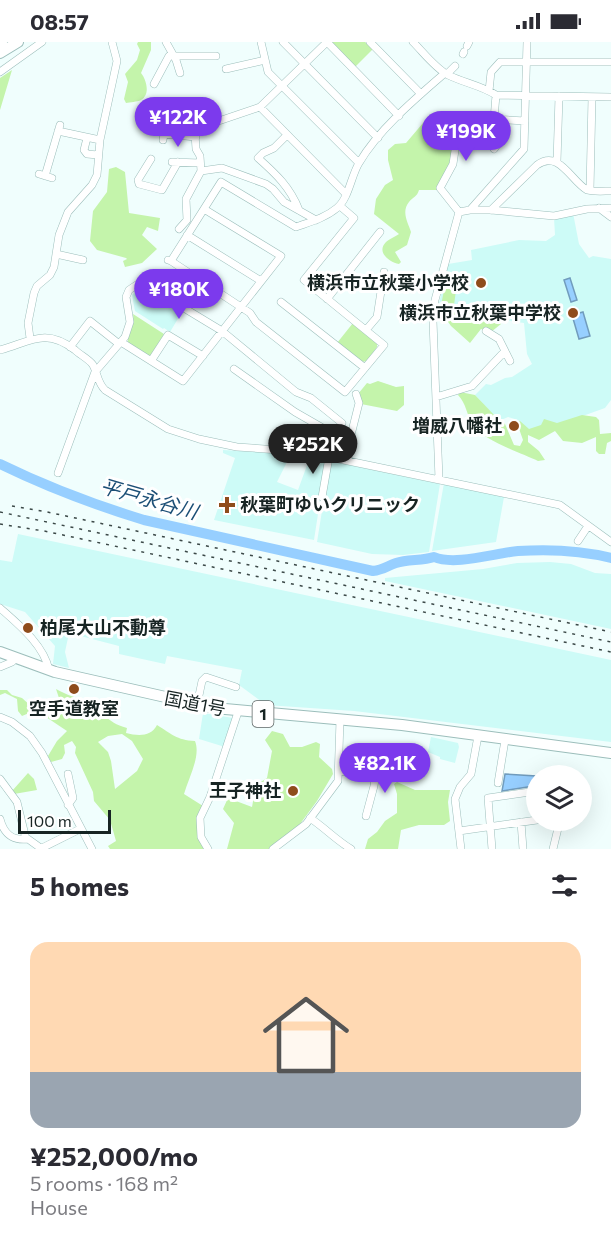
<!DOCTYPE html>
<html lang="en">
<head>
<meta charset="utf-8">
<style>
  body { margin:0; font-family:Commissioner,"Noto Sans JP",sans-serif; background:#f2f2f3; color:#2b2b33; height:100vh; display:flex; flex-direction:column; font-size:22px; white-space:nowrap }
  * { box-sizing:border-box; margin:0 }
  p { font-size:20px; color:#7c7c81 }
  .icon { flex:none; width:33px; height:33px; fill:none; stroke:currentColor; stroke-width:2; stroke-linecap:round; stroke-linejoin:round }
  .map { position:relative; height:807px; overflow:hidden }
  .drawer { display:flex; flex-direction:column; background:#fff; flex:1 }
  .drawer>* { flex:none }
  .controls { position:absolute; left:526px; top:723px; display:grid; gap:12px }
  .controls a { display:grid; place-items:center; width:66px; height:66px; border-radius:50%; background:#fff; box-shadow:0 6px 24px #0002; font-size:30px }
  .scale { position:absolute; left:18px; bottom:15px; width:93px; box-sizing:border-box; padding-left:6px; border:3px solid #172423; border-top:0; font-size:16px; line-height:21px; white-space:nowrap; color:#172423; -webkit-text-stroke:4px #fff; paint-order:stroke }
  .price { position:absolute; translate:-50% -51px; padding:0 14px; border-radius:21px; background:#7c3aed; color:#fff; font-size:20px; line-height:39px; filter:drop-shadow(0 2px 3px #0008) }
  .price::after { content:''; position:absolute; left:50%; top:36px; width:18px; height:14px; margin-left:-9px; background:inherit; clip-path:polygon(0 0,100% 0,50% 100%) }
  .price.on { background:#222; color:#fff }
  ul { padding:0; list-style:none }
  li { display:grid; align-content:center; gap:12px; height:318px; padding:0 30px }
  li span { display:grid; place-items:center; height:186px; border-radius:18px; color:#555 }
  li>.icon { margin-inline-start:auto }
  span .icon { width:108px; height:108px; fill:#fffc; stroke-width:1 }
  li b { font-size:26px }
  h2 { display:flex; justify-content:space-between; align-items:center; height:72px; padding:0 30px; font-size:26px }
  .status { display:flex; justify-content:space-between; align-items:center; height:42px; padding:0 30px; background:#fff; direction:ltr }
  .status svg { height:16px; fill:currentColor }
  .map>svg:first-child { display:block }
</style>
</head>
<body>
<div class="status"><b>08:57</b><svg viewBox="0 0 49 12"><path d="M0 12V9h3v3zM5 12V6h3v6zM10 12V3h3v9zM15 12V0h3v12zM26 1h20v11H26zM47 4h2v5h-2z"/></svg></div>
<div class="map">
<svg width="611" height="807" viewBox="0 0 611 807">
  <rect width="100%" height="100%" fill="#f0fefd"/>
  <path fill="#cdfbf7" d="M 573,171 L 579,202 L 589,216 L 593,214 L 611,217 L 611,358 L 605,366 L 538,390 L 528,390 L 518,378 L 508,375 L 499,379 L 475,353 L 486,342 L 491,343 L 505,336 L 512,335 L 532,322 L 527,312 L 524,281 L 505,278 L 481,283 L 449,272 L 438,266 L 448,222 L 472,218 L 471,208 L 519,198 L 546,199 L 555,193 L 554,176 Z
    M 140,246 L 182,270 L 170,290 L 164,286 L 163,287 L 135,269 L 132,253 Z
    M 223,408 L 291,412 L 277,440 L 298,448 L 310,415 L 326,420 L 314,498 L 214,478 L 235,416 L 223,411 Z
    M 330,419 L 440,442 L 429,510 L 403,513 L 372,512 L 317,500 Z
    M 444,441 L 504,455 L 496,500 L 432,509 Z
    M 18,492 L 611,618 L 611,700 L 354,669 L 266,663 L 239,643 L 242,628 L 167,614 L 165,622 L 119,612 L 119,604 L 69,591 L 65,610 L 69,626 L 53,622 L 55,604 L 25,570 L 0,562 L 0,518 L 12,520 Z
    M 550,520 L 571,522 L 595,531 L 611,532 L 611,587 L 385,539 L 385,536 L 483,527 L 517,521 Z
    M 203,671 L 233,676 L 225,705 L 199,697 Z
    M 431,695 L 458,701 L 459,705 L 455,721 L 440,717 L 440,715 L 428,710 Z"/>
  <path fill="#c4f4ab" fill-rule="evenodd" d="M 138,0 L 151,0 L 151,8 L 141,31 C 146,37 151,52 141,58 C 137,60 130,60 126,61 L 124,57 L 128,40 L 125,32 L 137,18 L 140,8 L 137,2 Z
    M 332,0 L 365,0 L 373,7 L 355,25 Z
    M 12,28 L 0,68 L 0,36 Z
    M 431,78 L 440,80 L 447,78 C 467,90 447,133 440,148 L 419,148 C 417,155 413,155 409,160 C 401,170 408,180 411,190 L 407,203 L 395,210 L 401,220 L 399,222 C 389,220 376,210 386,200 C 389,197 395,195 399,192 L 374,172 L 376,157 L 385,143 L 393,138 L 388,118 L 388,108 L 395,102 L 406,101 L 423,81 Z
    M 116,125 L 125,130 L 129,171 L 160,176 L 158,189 L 147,185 L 142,193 L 157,207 L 142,221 L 125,225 L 123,219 L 127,217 L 126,216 L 97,208 L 90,199 L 93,169 L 107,150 L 109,127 Z
    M 447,232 L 458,234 L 454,263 L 481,276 L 501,276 L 501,282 L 491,290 L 481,287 L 470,301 L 451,284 L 440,269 Z
    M 133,272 L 164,292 L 151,313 L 147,313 L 128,301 C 127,290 135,284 133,272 Z
    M 353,281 L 377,301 L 377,305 L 367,319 L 362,320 L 337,301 Z
    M 378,339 L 396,345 L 404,344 L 404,363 L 397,369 L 361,362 L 358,352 L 367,341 L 370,342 Z
    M 460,350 L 475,353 L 499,378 L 505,382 L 514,403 L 520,404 L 523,398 L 517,381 L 520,379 L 529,387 L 541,383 L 544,377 L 557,381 L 582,373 L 596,375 L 599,378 L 600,392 L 611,391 L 611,399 L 607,401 L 605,412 L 599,412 L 596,409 L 596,395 L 582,401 L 563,399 L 555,389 L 539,398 L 528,393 L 528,400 L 539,409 L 545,418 L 538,419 C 521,411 482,398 472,382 C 467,373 466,361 458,353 Z
    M 56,647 C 66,653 76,655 87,660 C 104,669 105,680 127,686 L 126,691 C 138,694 151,695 157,683 C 172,692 176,698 195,699 C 201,714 189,735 184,752 L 203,764 C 201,780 205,791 206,807 L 110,807 L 108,804 L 116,799 L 110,778 L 94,759 L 93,750 L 75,711 L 76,705 L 72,699 L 64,703 L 65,711 L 62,717 L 51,720 L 48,714 L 57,699 L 67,689 L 40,671 L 30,676 L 29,671 L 22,674 L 18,669 L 17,657 L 5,651 L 0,653 L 0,648 L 7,648 L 12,653 L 22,656 L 32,665 L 56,675 L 64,671 ZM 122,692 L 132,699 L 143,717 L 137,729 L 115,747 L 111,719 L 108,710 L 98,700 L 108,694 Z
    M 272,689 L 283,692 L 290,705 L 302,705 L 316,700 L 320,702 L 319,715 L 332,727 L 333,732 L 317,759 L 300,782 L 269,807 L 227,807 L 234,781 L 223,767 L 228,756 L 252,765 L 256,743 L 267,736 L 272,709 L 265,698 Z
    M 28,731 L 34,737 L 37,748 L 14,752 L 12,749 Z
    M 397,740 L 415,748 L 450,748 L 448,760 L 450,779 L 444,783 L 419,783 L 401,788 L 398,807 L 365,807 L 368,797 L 377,790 L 385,779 L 397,771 L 397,752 L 394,742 Z"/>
  <path fill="#97cfff" stroke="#719cbd" stroke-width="1.5" d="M 570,236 L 577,258 L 571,260 L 564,238 Z
    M 583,270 L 590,294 L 579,297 L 572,273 Z
    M 505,732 L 536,734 L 534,744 L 502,749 Z"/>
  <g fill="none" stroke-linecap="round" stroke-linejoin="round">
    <path stroke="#97cfff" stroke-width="10" d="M 0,422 C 47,445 95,463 144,478 L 373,529 C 383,528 387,524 396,521 C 408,517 422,519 434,515 C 455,524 495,511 518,509 C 550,507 580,508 611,516"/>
    <g stroke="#9cbebb" stroke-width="8">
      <path id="minor" d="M 166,0 L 176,18 L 180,31
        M 261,0 L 268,30 L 359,121
        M 283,0 L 378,96
        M 327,0 L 399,74
        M 370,0 L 421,52
        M 413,0 C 423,10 435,26 448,33 C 464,41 480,43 496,53 L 611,55
        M 467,4 L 469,0
        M 463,12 L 464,10
        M 226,27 L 265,18
        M 0,30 L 42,0
        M 447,32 L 455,24
        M 154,42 L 169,14 L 216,14
        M 489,49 L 491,30 L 500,20 L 611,20
        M 496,53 L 494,77 L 525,79
        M 260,65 L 327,0
        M 195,87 L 260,65 L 346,152
        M 58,89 L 100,98
        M 164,92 L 196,95
        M 287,93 L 274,106 L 263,111 L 258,116 C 276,132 290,145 299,168
        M 87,96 L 84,108 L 87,112 L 98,113
        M 163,98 L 165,86
        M 494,107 L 504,94 L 501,79
        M 151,117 L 138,138 L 139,142 L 162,148 L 178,120
        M 172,120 L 200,121
        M 557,120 L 559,54
        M 201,129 L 222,126 L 266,142 L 273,147 L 284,160 L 316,178
        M 39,132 L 52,136
        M 45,134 L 60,83
        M 590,148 L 592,55
        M 599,166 L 611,175
        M 470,168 L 491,168 L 554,174 L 587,167 L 611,166
        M 491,168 L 537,123 C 559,107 571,139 587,148 C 593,150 604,149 611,149
        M 459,170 L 440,146 L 453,122 L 457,95 L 490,78
        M 179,187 L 187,178 L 186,157 L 201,129 L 200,114 L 196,107 L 194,77 L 200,64
        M 187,193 L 261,239
        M 56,212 L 83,218
        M 168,218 L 171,219 L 221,140 L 296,185 C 310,180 325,176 337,166 C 349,156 351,134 359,121 C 378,88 416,56 445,31
        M 171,219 L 250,271 L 256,280 L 345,350 L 384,303 L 304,238 L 354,176 L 340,164
        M 327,257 L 380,190
        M 281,260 L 365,326
        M 366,288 L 377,275 L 384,230
        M 486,289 L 499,297 L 510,319
        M 30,296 L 28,281 L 34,251 L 37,244 L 50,233 L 54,225 L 59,193 L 68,170 L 92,143 L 97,133 L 100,98 L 117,19 L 112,0
        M 121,300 L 183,339 L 281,214 L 204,167
        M 70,305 L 90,279 L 119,302
        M 0,308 C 30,300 45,285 75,308 C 80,313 89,317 93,323 C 98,332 97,340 105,348 L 168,387 L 199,397 L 237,405 L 279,408 L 329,415 L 560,463 L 611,500
        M 151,319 L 168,293 L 203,314
        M 234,327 L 295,370 L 349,401 L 348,419
        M 436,355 L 472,344 L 505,309
        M 349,401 L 359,361 L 356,352
        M 58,431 L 95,330 L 125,295 L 130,280 L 126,255 L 129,248 L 141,240 L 222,289 L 296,350 L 311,356 L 342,381
        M 439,437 L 433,279 L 435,258 L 459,170 L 470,168 L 524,107 L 527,0
        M 322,455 L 329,415
        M 578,499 L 588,484
        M 0,566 C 18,582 44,603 49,628
        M 0,625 L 12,620 L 16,616
        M 197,663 L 202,639 L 206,635 L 236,645
        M 0,675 L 12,680 L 30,694 L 42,711 L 92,807
        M 339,729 L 376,733
        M 68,732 L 73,756 L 68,763
        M 0,737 L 17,760 L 26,797
        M 498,741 L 505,698
        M 366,774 L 374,744 L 377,725
        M 310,776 C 325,786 336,798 351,807
        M 0,777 C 4,792 12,799 28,797 L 42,807
        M 521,780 L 523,807
        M 459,789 L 537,778
        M 42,806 L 80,787
        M 208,807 L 201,795 L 200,776 L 210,755 L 238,670
        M 273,807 L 306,782 L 338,739 L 340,678
        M 461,807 L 455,757 L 460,745 L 471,732 L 478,694
        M 492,807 L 488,756 L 537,749
        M 553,807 L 560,778"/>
    </g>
    <g stroke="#9cbebb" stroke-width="12">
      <path id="highway" d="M 0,1 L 2,0
        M 0,11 L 18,0
        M 0,610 L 55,630 L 214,666 L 402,683 L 611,711"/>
    </g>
    <use href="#minor" stroke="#fff" stroke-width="7"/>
    <use href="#highway" stroke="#fff" stroke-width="10"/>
    <path stroke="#3c4948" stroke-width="1.5" stroke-dasharray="3 6" stroke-linecap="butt" d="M 12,464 L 47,470 L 611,590
      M 0,470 L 611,600
      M 0,482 L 44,489 L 611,610"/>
  </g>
  <g fill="#8f4c1c" stroke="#fff" stroke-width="2">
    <circle cx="481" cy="241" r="6"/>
    <circle cx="573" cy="271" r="6"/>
    <circle cx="514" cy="384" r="6"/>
    <path d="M224 454h6v6h6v6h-6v6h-6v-6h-6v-6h6z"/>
    <circle cx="28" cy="586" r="6"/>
    <circle cx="74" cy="647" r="6"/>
    <circle cx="293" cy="749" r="6"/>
  </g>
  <g text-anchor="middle" stroke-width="6" stroke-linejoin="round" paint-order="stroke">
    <rect fill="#fff" stroke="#5d6665" stroke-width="1.5" x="252.5" y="659" width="21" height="26" rx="4.5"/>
    <g font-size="16" font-weight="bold" fill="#172423">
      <text x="263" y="678">1</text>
    </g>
    <g font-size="18" font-weight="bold" fill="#172423" stroke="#fff" text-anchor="end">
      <text x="469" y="247">横浜市立秋葉小学校</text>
      <text x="561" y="277">横浜市立秋葉中学校</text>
      <text x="502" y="390">増威八幡社</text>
      <text x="240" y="469" text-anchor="start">秋葉町ゆいクリニック</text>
      <text x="40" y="592" text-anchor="start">柏尾大山不動尊</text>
      <text x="74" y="673" text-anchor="middle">空手道教室</text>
      <text x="281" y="755">王子神社</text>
    </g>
    <g font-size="18" fill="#172423" stroke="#fff">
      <text transform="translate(195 662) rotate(11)" y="6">国道1号</text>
    </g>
    <g font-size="20" font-style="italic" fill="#1c4f76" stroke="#fff">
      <text transform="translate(149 457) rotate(16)" y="7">平戸永谷川</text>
    </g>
  </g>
</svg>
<div class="controls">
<a><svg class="icon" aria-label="layers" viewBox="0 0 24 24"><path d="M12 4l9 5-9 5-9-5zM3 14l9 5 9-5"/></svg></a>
</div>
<div class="scale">100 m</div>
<b class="price" style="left:178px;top:106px">¥122K</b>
<b class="price" style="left:466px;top:120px">¥199K</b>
<b class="price" style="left:179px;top:278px">¥180K</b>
<b class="price on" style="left:313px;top:433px">¥252K</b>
<b class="price" style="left:385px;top:752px">¥82.1K</b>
</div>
<section class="drawer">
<h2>5 homes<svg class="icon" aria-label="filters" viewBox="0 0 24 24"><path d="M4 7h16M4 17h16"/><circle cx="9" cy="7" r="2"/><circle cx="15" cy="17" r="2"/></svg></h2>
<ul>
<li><span style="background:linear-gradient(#ffd9b3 70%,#9aa5b1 0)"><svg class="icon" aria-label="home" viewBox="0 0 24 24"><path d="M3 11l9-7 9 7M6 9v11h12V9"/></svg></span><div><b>¥252,000/mo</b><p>5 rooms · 168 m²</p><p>House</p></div></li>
</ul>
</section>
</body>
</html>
